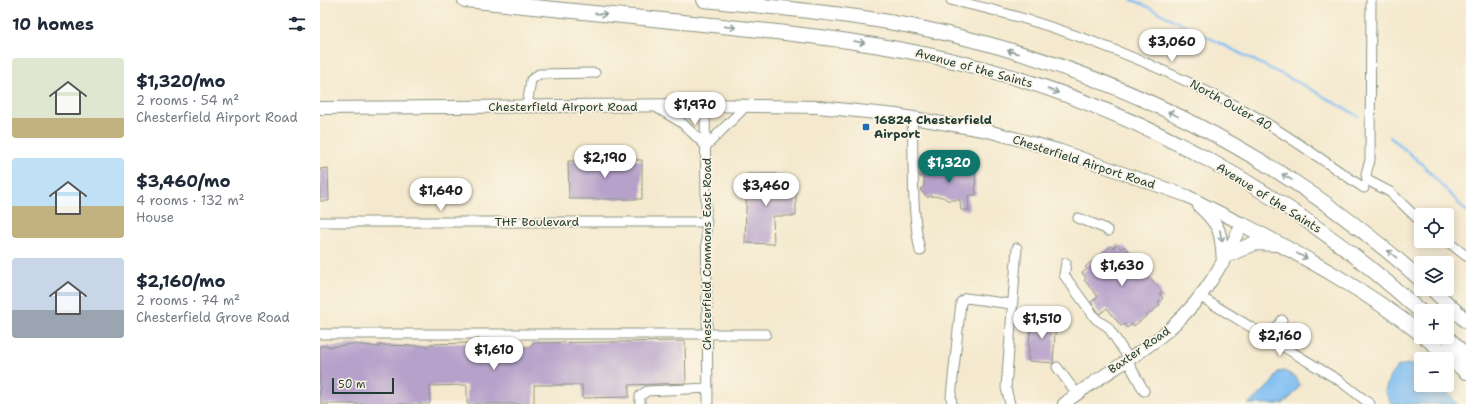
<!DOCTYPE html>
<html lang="en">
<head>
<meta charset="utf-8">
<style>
  body { margin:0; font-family:"Shantell Sans",sans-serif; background:#f2f2f3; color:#1f2937; height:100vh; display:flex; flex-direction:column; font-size:15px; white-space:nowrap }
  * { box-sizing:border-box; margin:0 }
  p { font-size:13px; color:#747a83 }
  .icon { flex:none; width:22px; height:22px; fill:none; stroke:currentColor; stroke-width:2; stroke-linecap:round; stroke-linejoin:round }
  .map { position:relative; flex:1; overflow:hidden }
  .side { display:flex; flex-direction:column; background:#fff; width:320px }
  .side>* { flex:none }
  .controls { position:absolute; left:1094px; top:208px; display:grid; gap:8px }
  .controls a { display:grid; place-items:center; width:40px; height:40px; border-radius:4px; background:#fff; box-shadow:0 2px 10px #0003; font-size:20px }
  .scale { position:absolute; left:12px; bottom:10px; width:62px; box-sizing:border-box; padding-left:4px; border:2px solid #1f3d34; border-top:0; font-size:11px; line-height:14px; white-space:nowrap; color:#1f3d34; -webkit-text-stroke:3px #fcf5e5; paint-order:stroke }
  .price { position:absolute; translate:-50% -34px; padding:0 9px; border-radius:14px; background:#fff; color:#222; font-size:13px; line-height:26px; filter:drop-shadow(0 1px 2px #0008) }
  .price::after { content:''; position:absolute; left:50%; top:24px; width:12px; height:9px; margin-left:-6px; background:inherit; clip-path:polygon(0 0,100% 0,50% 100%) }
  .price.selected { background:#0f766e; color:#fff }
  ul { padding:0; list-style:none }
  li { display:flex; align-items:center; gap:12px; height:100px; padding:0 12px }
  li span { display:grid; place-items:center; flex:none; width:112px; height:80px; border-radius:4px; color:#555 }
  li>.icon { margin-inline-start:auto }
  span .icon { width:48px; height:48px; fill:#fffc; stroke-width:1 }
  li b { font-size:17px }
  h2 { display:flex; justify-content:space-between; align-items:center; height:48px; padding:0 12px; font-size:17px }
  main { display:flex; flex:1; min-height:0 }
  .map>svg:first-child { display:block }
</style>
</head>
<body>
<main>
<section class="side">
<h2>10 homes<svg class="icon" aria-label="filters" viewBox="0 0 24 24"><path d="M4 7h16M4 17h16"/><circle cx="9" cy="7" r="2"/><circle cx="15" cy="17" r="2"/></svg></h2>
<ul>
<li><span style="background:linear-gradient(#dfe7d0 75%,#c2b280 0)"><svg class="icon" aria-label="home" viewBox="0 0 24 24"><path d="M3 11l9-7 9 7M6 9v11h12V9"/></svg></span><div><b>$1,320/mo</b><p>2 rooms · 54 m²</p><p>Chesterfield Airport Road</p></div></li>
<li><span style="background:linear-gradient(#bfe0f5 60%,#c2b280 0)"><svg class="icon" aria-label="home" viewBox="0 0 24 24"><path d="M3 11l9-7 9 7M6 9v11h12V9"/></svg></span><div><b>$3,460/mo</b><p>4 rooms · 132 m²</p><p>House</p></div></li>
<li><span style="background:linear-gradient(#c9d6e8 65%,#9aa5b1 0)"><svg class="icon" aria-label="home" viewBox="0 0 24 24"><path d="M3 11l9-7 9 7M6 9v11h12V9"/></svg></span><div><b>$2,160/mo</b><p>2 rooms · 74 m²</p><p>Chesterfield Grove Road</p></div></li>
</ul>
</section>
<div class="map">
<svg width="1146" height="404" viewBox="0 0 1146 404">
  <rect width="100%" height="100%" fill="#fcf5e5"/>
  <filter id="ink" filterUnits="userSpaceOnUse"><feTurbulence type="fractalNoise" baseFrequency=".025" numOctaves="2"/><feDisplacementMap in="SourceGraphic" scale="8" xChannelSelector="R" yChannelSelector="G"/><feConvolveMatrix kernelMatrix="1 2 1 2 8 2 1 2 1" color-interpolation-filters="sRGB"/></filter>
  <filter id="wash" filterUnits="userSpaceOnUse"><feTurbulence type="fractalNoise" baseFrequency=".012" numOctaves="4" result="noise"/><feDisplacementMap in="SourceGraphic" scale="16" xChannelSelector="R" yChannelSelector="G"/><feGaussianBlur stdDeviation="0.9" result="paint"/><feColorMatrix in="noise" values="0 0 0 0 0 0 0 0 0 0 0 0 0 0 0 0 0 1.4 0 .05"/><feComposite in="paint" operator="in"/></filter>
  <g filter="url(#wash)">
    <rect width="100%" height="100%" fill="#f4e9ce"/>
    <path fill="#7fbdf3" stroke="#4f7d94" d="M 1087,364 L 1101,367 L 1101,385 L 1120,385 L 1138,404 L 1071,404 L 1065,391 L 1070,376 L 1077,367 Z
      M 964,371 L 976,377 L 980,385 L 972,396 L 963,404 L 928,404 C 939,395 953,385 958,372 Z"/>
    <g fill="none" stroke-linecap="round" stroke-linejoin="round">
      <path stroke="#7fbdf3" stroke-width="2.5" d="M 812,0 L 818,2 L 989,88 L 1038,116
        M 1070,137 L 1102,164 L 1146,211"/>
    </g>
    <g id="blocks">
      <path fill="#b6a1ca" d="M 278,155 L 293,155 L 293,159 L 299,159 L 299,160 L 322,160 L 322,199 L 249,199 L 248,161 L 272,161 L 272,160 L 278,159 Z
        M 625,164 L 632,167 L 648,168 L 648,170 L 655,170 L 656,195 L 648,195 L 649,210 L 641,210 L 640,200 L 627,200 L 623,197 L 609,196 L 608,198 L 600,190 L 604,186 L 604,177 L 599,176 L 599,168 L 617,168 Z
        M 8,168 L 9,201 L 0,201 L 0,169 Z
        M 427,174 L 456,174 L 456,176 L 462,176 L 462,188 L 468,189 L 468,191 L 476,191 L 476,216 L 453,216 L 454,244 L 425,243 Z
        M 798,244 L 801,249 L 804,246 L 842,292 L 839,294 L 843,298 L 838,302 L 840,305 L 814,326 L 812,324 L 807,328 L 804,324 L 801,326 L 787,308 L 780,314 L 771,302 L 778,297 L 764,280 L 766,278 L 762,273 L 767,269 L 765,267 L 791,246 L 793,248 Z
        M 711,316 L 736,318 L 733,363 L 708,361 Z
        M 365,341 L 366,383 L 309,385 L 309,397 L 262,398 L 262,385 L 214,385 L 214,404 L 147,404 L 147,385 L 110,386 L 110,404 L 0,404 L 0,346 L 9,346 L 9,347 L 34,344 L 59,347 L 59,345 L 109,346 L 109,344 L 149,343 L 149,348 L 212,347 L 212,343 Z"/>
    </g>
  </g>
  <g filter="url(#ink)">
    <use href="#blocks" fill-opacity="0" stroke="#8a9381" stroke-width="1"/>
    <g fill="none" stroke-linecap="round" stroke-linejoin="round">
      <g stroke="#8a9381" stroke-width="11">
        <path id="minor" d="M 631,0 C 724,20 814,54 898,97 C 913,105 929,112 943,121 C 978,142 1011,166 1044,188
          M 1051,0 L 1050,160 L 1046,174 L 1047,180 L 1070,192 L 1101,222
          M 385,105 L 388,404
          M 334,106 L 362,123 L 386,146
          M 207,107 L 211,80 L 219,74 L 275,73
          M 592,118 C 594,162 591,207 600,251
          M 386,146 L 426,106
          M 758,218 L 784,228 L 788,231
          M 0,222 L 387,222
          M 1127,241 L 1146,256
          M 746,263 L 744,275 L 776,319 L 788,327 L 809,359
          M 881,297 L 1020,381 L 1050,404
          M 0,334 L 446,334
          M 949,338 L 962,320
          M 807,360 L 824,391
          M 737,367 L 757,394
          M 320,404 L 320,396 L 327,391 L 388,388
          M 632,404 L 631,397 L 641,302 L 646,298 L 691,304
          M 690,404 L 686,388 L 697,248"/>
      </g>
      <g stroke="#8a9381" stroke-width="14">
        <path id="major" d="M 0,108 L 385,105 L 498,107 L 576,115 L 668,131 L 741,151 L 867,196 L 922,224 C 899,272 879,307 836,340 C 807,363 773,380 744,404
          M 879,206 C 902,227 901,233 903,263"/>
      </g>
      <g stroke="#8a9381" stroke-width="16">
        <path id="highway" d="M 145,0 C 227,8 309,17 392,25 C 476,34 560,42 642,63 C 812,105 972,194 1101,312
          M 384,0 C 460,8 536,14 610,30 C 791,68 964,156 1101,280
          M 922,224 C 984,257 1046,290 1101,334
          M 908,255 L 935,243 L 955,244
          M 1112,289 L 1146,321
          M 1105,337 L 1146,372
          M 1127,337 L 1146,356"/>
      </g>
      <use href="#minor" stroke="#fff" stroke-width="9"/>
      <use href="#major" stroke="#fff" stroke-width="12"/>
      <use href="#highway" stroke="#fff" stroke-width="14"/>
    </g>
    <defs><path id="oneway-shaft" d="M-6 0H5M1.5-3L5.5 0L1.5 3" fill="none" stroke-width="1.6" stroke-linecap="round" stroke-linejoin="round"/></defs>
    <g stroke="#8f9e9a">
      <use href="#oneway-shaft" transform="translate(281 14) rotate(6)"/>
      <use href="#oneway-shaft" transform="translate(410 27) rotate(6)"/>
      <use href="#oneway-shaft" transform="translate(539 42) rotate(8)"/>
      <use href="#oneway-shaft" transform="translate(693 52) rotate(-164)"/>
      <use href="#oneway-shaft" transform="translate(733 91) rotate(20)"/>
      <use href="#oneway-shaft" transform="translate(853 114) rotate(-154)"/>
      <use href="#oneway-shaft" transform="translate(967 177) rotate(-148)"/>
      <use href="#oneway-shaft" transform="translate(901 236) rotate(79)"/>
      <use href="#oneway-shaft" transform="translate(1072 254) rotate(-141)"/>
      <use href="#oneway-shaft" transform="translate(982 256) rotate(28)"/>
    </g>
  </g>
  <rect fill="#1f6fb2" stroke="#fcf5e5" stroke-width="1.5" x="542" y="123" width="8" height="8" rx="2"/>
  <g text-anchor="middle" stroke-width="3.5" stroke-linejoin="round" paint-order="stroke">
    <g font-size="12" fill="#1f3d34" stroke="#fcf5e5">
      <text transform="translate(654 68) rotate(15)" y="4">Avenue of the Saints</text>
      <text transform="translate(911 105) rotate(29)" y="4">North Outer 40</text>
      <text x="243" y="111">Chesterfield Airport Road</text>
      <text transform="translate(764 162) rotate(18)" y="4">Chesterfield Airport Road</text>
      <text transform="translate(949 198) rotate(32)" y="4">Avenue of the Saints</text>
      <text x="217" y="226">THF Boulevard</text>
      <text transform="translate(387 254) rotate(-90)" y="4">Chesterfield Commons East Road</text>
      <text transform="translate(819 350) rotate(-35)" y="4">Baxter Road</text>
    </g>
    <g font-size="12" font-weight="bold" fill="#1f3d34" stroke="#fcf5e5" text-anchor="start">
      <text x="554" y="124">16824 Chesterfield<tspan x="554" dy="14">Airport</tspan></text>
    </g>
  </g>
</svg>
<div class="controls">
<a><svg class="icon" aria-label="locate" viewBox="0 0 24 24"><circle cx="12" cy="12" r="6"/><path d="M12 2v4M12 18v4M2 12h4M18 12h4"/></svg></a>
<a><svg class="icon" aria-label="layers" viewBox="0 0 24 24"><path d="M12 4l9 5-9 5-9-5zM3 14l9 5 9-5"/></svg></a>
<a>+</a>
<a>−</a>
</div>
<div class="scale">50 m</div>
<b class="price" style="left:852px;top:63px">$3,060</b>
<b class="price" style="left:375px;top:126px">$1,970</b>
<b class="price" style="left:285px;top:179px">$2,190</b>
<b class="price selected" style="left:629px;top:184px">$1,320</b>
<b class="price" style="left:446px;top:207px">$3,460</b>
<b class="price" style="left:121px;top:212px">$1,640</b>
<b class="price" style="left:802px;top:287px">$1,630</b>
<b class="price" style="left:722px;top:340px">$1,510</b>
<b class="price" style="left:960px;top:357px">$2,160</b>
<b class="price" style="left:174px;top:371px">$1,610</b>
</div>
</main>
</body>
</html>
